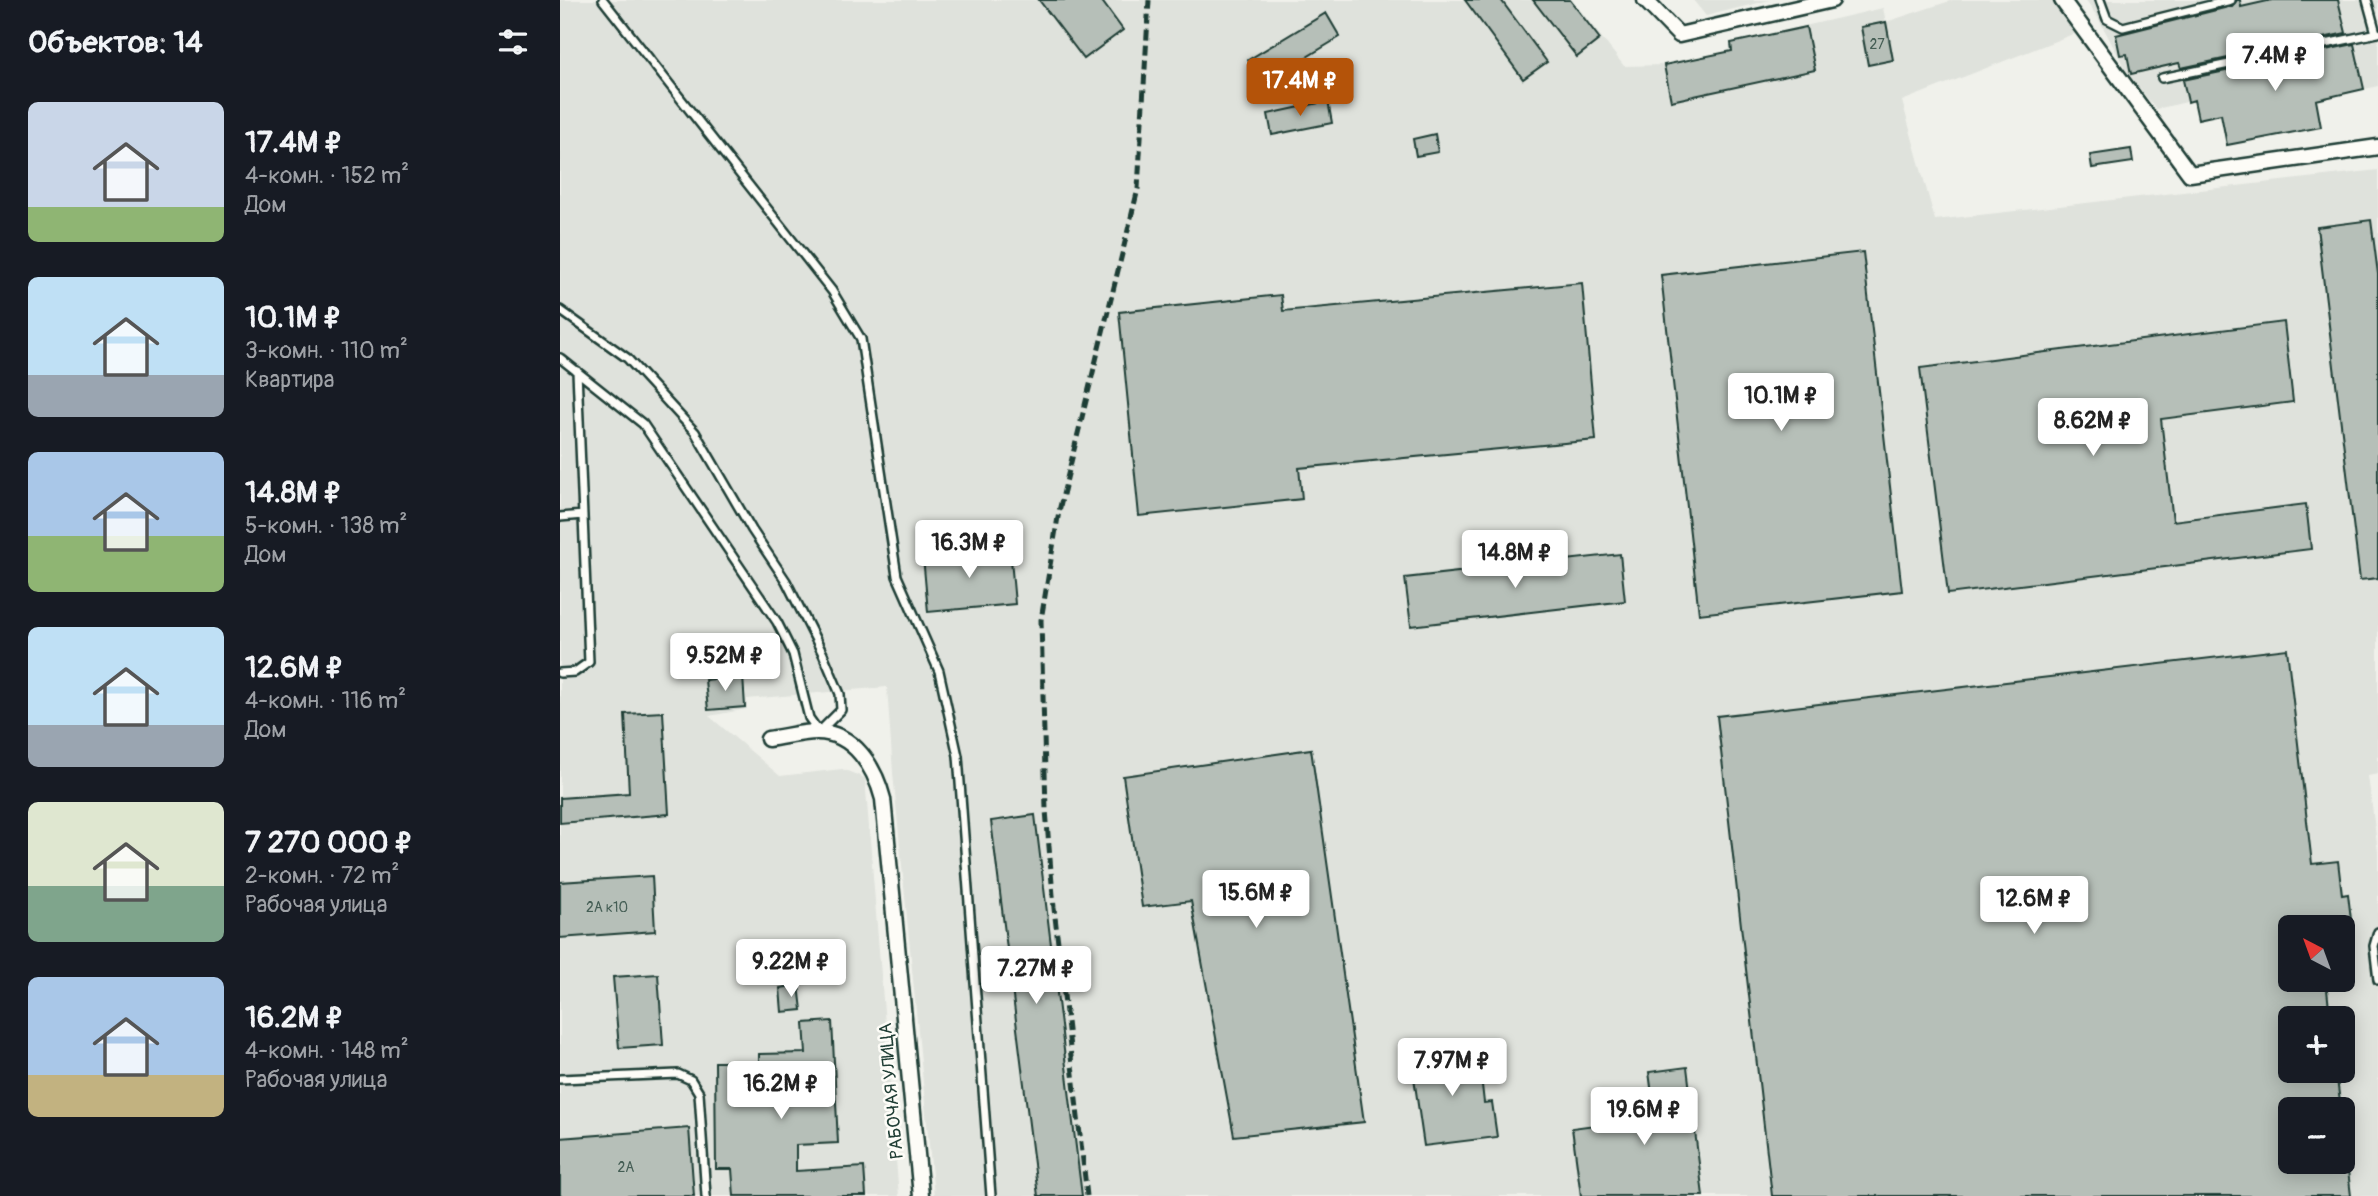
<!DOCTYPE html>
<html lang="ru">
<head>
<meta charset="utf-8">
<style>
  body { margin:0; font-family:Pangolin,sans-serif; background:#20242c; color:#f1f3f6; height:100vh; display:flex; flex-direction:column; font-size:26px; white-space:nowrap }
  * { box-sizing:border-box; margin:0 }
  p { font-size:23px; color:#9ea1a6 }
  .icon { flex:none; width:38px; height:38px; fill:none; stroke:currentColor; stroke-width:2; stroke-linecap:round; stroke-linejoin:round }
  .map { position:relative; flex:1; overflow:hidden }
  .panel { display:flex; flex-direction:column; background:#171b24; width:560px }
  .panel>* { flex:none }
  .needle { width:46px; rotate:319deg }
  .tools { position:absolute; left:1718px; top:915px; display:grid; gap:14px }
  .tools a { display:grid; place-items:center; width:77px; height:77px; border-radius:10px; background:#171b24; box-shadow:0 4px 18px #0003; font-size:35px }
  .price { position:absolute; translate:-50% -60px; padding:0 16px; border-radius:7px; background:#fff; color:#222; font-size:23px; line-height:46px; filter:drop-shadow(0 2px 4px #0008) }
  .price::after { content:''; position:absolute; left:50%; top:42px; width:21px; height:16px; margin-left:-10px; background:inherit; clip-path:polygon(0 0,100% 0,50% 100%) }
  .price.active { background:#b45309; color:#fff }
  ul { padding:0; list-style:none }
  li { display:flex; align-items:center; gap:21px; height:175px; padding:0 28px }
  li span { display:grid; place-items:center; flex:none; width:196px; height:140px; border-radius:10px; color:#555 }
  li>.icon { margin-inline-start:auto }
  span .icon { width:84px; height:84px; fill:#fffc; stroke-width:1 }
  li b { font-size:30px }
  h2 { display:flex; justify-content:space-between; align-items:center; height:84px; padding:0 28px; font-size:30px }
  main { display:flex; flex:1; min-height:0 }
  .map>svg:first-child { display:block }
</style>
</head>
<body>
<main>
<section class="panel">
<h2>Объектов: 14<svg class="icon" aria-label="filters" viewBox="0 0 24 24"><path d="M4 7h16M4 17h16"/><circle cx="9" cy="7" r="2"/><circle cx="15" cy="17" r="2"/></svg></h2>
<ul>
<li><span style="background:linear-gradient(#c9d6e8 75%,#8fb573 0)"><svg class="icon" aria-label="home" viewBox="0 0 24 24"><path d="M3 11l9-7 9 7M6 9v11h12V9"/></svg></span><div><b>17.4M ₽</b><p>4-комн. · 152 m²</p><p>Дом</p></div></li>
<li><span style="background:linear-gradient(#bfe0f5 70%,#9aa5b1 0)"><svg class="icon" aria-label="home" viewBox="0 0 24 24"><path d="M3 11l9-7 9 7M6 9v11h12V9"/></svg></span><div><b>10.1M ₽</b><p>3-комн. · 110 m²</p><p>Квартира</p></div></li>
<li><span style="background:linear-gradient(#a9c7e8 60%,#8fb573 0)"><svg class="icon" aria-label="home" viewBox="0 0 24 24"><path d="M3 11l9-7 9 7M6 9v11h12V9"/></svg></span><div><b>14.8M ₽</b><p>5-комн. · 138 m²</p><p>Дом</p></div></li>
<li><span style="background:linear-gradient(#bfe0f5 70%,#9aa5b1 0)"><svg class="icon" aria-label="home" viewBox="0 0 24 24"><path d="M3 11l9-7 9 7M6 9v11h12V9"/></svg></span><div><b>12.6M ₽</b><p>4-комн. · 116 m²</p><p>Дом</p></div></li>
<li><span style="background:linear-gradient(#dfe7d0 60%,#7fa58c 0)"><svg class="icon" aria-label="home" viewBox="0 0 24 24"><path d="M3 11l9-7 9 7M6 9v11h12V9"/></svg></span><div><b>7 270 000 ₽</b><p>2-комн. · 72 m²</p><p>Рабочая улица</p></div></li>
<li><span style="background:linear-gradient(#a9c7e8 70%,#c2b280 0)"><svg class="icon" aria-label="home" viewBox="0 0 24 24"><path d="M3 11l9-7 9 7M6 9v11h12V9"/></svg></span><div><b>16.2M ₽</b><p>4-комн. · 148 m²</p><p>Рабочая улица</p></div></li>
</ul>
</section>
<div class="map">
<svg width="1818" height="1196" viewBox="0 0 1818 1196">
  <rect width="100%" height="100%" fill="#f0f1eb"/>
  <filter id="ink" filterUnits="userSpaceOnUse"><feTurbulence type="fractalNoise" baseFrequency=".0143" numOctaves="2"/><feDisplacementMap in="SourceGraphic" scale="14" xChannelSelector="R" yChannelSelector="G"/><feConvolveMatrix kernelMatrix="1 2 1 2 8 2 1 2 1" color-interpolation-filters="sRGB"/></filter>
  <g filter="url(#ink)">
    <path fill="#dfe2dc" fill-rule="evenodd" d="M 0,0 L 1012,0 L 1064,66 L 1104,65 L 1172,51 L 1171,43 L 1323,8 L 1326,22 L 1393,0 L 1496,0 L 1523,35 L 1513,34 L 1342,101 L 1375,220 L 1818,170 L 1818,774 L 1808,776 L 1818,852 L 1818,1196 L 374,1196 L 333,773 L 327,687 L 187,699 L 187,709 L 149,716 L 220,776 L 282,769 L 305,778 L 339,1196 L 0,1196 ZM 1731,928 L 1783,928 L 1783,980 L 1731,980 ZM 1731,1018 L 1783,1018 L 1783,1071 L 1731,1071 ZM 1731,1110 L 1783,1110 L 1783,1162 L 1731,1162 Z
      M 1133,0 L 1210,0 L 1146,16 Z
      M 1525,0 L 1818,0 L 1818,86 L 1759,100 L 1753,73 L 1596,109 L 1568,74 L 1537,16 Z"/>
    <path fill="#b6bfb8" stroke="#1f3d34" stroke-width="2" d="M 479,0 L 541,0 L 563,30 L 524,59 Z
      M 905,0 L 941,0 L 987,62 L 963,79 Z
      M 973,0 L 1010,0 L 1040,39 L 1017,57 Z
      M 1677,0 L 1680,0 L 1681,7 L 1712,0 L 1778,0 L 1786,33 L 1621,68 L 1619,63 L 1571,74 L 1567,54 L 1560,55 L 1556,35 L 1672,6 Z
      M 766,13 L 780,37 L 702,84 L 688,60 Z
      M 1326,22 L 1333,60 L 1308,65 L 1301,27 Z
      M 1246,27 L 1255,70 L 1111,101 L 1104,65 L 1172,51 L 1171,43 Z
      M 1794,44 L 1804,89 L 1756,100 L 1761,127 L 1667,145 L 1661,114 L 1638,119 L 1634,100 L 1628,102 L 1623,80 Z
      M 768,101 L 772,123 L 712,135 L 708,114 Z
      M 875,134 L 878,152 L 856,156 L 853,139 Z
      M 1571,149 L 1573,162 L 1532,168 L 1530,155 Z
      M 1811,220 L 1818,274 L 1818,578 L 1800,580 L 1757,227 Z
      M 1303,252 L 1342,591 L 1139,614 L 1101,275 Z
      M 1022,283 L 1036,440 L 739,468 L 742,499 L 579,516 L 559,312 L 721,295 L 723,311 Z
      M 1724,322 L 1733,402 L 1601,419 L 1613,521 L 1746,504 L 1751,549 L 1388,594 L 1360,368 Z
      M 450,548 L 455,604 L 368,612 L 363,556 Z
      M 1060,554 L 1065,601 L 851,626 L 845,578 Z
      M 1727,649 L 1752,864 L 1778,861 L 1782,895 L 1788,894 L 1792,928 L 1731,928 L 1731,980 L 1766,980 L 1770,1018 L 1731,1018 L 1731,1071 L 1776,1071 L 1781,1110 L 1731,1110 L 1731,1162 L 1787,1162 L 1791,1196 L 1212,1196 L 1157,716 Z
      M 183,676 L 185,707 L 148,710 L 145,680 Z
      M 103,712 L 109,814 L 0,823 L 0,798 L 69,793 L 65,714 Z
      M 751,749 L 804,1122 L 674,1136 L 631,901 L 582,907 L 563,776 Z
      M 475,815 L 522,1196 L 478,1196 L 431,821 Z
      M 92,876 L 95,931 L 0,938 L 0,882 Z
      M 98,974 L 103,1045 L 59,1048 L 53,977 Z
      M 239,985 L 242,1010 L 222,1012 L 220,988 Z
      M 272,1021 L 278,1143 L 236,1145 L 236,1171 L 304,1167 L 306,1196 L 174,1196 L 172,1169 L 156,1169 L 155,1062 L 199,1062 L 199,1054 L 246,1053 L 244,1023 Z
      M 918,1049 L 924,1103 L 932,1102 L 937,1137 L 864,1146 L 851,1057 Z
      M 1127,1067 L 1143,1196 L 1021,1196 L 1012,1128 L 1095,1117 L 1089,1072 Z
      M 129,1128 L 134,1196 L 0,1196 L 0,1138 Z"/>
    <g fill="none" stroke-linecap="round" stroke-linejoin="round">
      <g stroke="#1f3d34" stroke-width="12">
        <path id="lane" d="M 43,0 L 272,291 L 301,339 L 337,576 L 379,671 L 398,756 L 431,1196
          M 1540,0 L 1547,19 L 1563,27 L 1671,0
          M 1807,0 L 1816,33
          M 1602,78 L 1818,33
          M 0,310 L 67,358 L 135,432 L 192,530 L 226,581 L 263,654 L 280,694 L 281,710 L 259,732 L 249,718 L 233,654 L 217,622 L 83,424 L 0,358
          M 0,517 L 23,515
          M 0,673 L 15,672 L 29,662 L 17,371
          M 1818,932 L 1814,946 L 1818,980
          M 0,1079 L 118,1074 L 131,1080 L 139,1093 L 146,1196"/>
      </g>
      <g stroke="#1f3d34" stroke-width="19">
        <path id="street" d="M 1085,0 L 1119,35 L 1272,0
          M 1502,0 L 1630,174 L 1818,147
          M 208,739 C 224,737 241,732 257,732 C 294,732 315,768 323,799 L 361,1196"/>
      </g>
      <use href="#lane" stroke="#fdfcf7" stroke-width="7"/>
      <use href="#street" stroke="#fdfcf7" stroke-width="14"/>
      <path stroke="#1f3d34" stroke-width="5" stroke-dasharray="10 5" stroke-linecap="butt" d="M 527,1196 L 494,908 L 486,810 L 481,620 L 499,511 L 578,189 L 589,0"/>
    </g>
  </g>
  <g text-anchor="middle" stroke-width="5" stroke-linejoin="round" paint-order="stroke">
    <g font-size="14" fill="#455e55">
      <text x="1317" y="49">27</text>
      <text x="47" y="912">2А к10</text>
      <text x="66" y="1172">2А</text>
    </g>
    <g font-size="18" fill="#1f3d34" stroke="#fdfcf7">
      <text transform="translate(331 1091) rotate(-95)" y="6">РАБОЧАЯ УЛИЦА</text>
    </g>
  </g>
</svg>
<div class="tools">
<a><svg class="needle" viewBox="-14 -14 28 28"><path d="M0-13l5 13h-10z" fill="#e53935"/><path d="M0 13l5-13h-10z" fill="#9ea1a6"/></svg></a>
<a>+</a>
<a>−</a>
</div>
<b class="price" style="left:1715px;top:93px">7.4M ₽</b>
<b class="price active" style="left:740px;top:118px">17.4M ₽</b>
<b class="price" style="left:1221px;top:433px">10.1M ₽</b>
<b class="price" style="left:1533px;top:458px">8.62M ₽</b>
<b class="price" style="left:409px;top:580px">16.3M ₽</b>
<b class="price" style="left:955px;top:590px">14.8M ₽</b>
<b class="price" style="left:165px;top:693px">9.52M ₽</b>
<b class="price" style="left:696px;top:930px">15.6M ₽</b>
<b class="price" style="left:1474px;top:936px">12.6M ₽</b>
<b class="price" style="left:231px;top:999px">9.22M ₽</b>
<b class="price" style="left:476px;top:1006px">7.27M ₽</b>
<b class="price" style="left:892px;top:1098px">7.97M ₽</b>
<b class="price" style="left:221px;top:1121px">16.2M ₽</b>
<b class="price" style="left:1084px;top:1147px">19.6M ₽</b>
</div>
</main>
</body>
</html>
